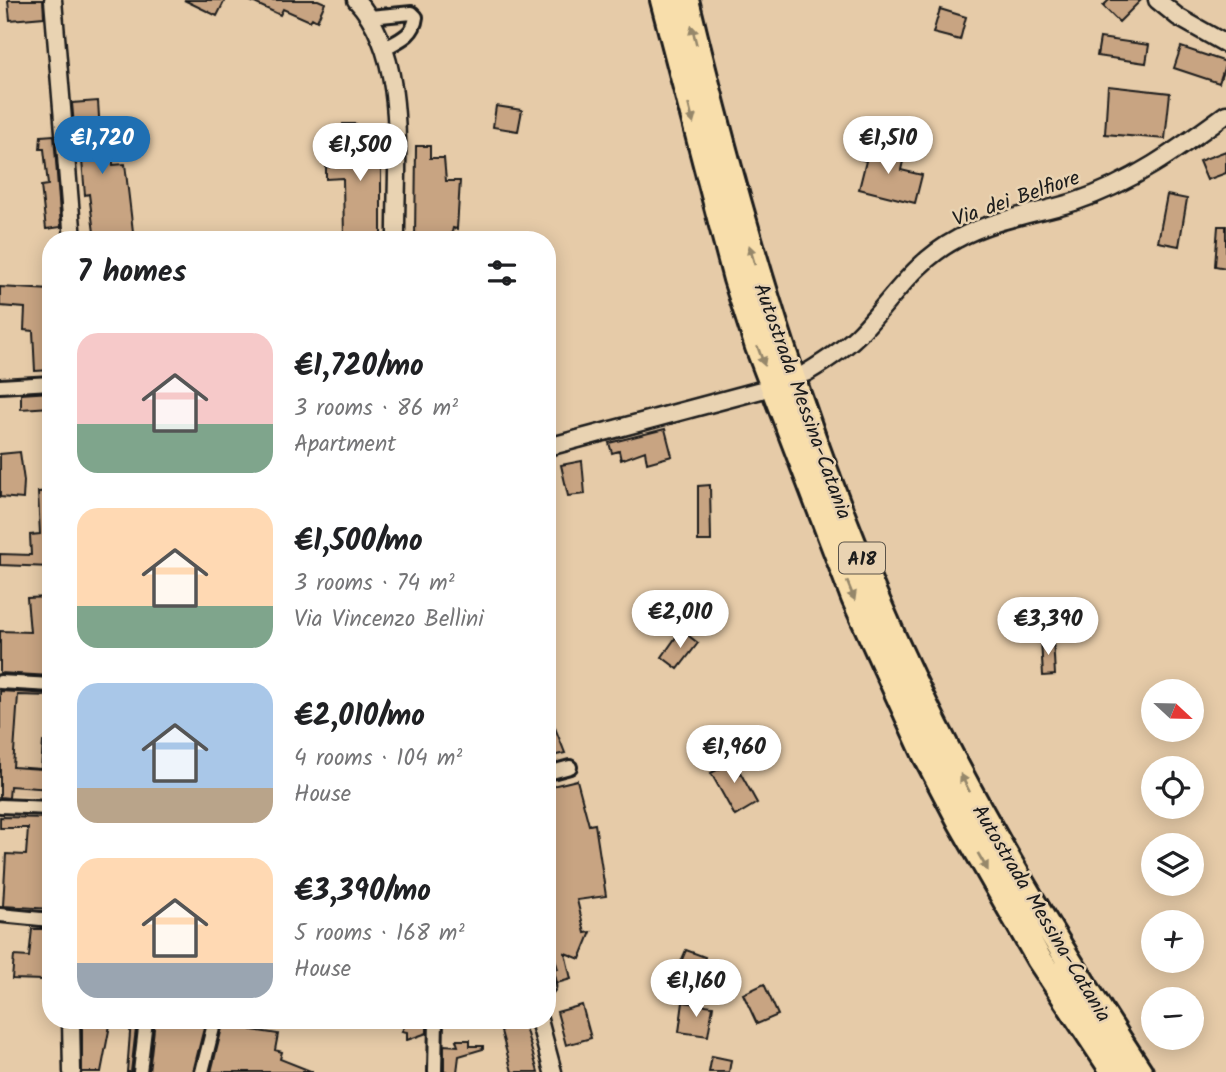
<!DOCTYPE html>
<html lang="en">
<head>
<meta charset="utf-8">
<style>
  body { margin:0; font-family:Kalam,sans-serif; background:#f2f2f2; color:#202124; height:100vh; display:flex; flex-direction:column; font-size:26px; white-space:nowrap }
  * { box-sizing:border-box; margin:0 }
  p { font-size:23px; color:#757577 }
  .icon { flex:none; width:38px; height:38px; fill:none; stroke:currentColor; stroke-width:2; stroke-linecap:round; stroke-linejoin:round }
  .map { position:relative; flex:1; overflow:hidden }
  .sheet { position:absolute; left:42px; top:231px; width:514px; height:798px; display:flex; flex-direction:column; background:#fff; border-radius:28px; box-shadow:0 4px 18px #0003 }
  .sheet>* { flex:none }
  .needle { width:46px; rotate:112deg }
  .fabs { position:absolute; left:1141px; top:679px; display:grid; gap:14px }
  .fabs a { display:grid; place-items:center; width:63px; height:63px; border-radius:50%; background:#fff; box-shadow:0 4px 18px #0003; font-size:35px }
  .price { position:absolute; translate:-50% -60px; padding:0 16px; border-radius:24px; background:#fff; color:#222; font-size:23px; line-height:46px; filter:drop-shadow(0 2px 4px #0008) }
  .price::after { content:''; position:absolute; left:50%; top:42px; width:21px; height:16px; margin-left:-10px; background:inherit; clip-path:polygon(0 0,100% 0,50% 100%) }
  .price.current { background:#1f6fb2; color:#fff }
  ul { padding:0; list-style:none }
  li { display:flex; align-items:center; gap:21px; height:175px; padding:0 35px }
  li span { display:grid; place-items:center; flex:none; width:196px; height:140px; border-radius:21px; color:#555 }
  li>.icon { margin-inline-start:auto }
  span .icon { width:84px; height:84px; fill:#fffc; stroke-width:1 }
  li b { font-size:30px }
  h2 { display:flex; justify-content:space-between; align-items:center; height:84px; padding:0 35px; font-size:30px }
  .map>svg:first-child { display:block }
</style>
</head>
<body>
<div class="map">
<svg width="1226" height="1072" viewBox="0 0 1226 1072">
  <rect width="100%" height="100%" fill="#e6cba8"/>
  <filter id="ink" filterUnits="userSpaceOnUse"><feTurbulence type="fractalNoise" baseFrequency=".0143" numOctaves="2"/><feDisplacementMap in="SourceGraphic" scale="14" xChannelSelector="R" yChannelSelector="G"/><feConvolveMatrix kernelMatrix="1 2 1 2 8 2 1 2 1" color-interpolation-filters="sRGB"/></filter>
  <g filter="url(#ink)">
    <path fill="#d9bc9a" d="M 18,690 L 51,692 L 51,797 L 9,796 Z"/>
    <path fill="#c8a482" stroke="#1c1c1c" stroke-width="2" d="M 8,0 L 43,0 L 44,17 L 10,20 Z
      M 184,0 L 225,0 L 217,16 Z
      M 248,0 L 318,0 L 325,3 L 317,21 L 312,18 L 310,21 L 283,9 L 280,15 Z
      M 1109,0 L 1141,0 L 1119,22 L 1103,6 Z
      M 940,9 L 966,17 L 960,40 L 933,33 Z
      M 1100,38 L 1149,45 L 1146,63 L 1097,56 Z
      M 1181,47 L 1226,62 L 1219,83 L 1174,68 Z
      M 1108,86 L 1170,93 L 1165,139 L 1105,134 Z
      M 98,101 L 100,133 L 111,132 L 113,165 L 125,164 L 134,240 L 95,240 L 89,194 L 85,195 L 81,149 L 76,149 L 72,103 Z
      M 496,106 L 522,110 L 518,131 L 493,127 Z
      M 343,124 L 356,124 L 356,130 L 374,130 L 381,134 L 381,240 L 344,240 L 343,178 L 326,179 L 326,167 L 345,167 L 345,144 L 338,144 L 338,128 L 343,128 Z
      M 54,135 L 61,227 L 46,229 L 41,186 L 48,185 L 44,149 L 40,149 L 41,136 Z
      M 416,146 L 430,146 L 430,158 L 444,158 L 446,181 L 460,181 L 457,229 L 453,228 L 450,240 L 415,240 Z
      M 863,147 L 904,157 L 901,170 L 922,175 L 915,203 L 859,189 L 866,161 L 860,159 Z
      M 1226,151 L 1226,173 L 1207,180 L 1199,161 Z
      M 1167,195 L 1187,199 L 1179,246 L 1158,242 Z
      M 1218,226 L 1226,226 L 1226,268 L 1215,266 Z
      M 0,287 L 51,290 L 51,370 L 35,371 L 33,331 L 24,330 L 25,308 L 0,306 Z
      M 51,392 L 51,407 L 21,409 L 21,394 Z
      M 665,429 L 672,456 L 647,463 L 645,451 L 621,460 L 619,451 L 612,453 L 609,443 Z
      M 20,452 L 24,481 L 23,499 L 0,497 L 0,454 Z
      M 582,461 L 585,494 L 568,496 L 561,465 Z
      M 710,485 L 711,541 L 698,541 L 698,486 Z
      M 51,491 L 51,567 L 0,565 L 0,554 L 31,555 L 30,535 L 40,534 L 38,492 Z
      M 51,597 L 51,676 L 0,673 L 0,631 L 30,632 L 27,598 Z
      M 681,630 L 698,643 L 678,669 L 662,657 Z
      M 1053,638 L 1055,675 L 1043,676 L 1041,639 Z
      M 0,691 L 51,694 L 51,696 L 18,695 L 13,767 L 41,769 L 43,742 L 51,742 L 51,789 L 10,786 L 9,798 L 0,797 Z
      M 548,710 L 565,753 L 548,757 Z
      M 738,751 L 743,761 L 736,765 L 757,803 L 735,816 L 711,773 L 723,767 L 720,762 Z
      M 577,780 L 589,825 L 595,824 L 606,896 L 577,900 L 585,933 L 591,932 L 580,959 L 565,953 L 571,979 L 557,983 L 554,970 L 558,969 L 548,936 L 548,787 Z
      M 0,817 L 51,818 L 51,909 L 3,906 L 6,854 L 26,855 L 28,828 L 0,828 Z
      M 32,929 L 51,929 L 51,973 L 43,980 L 12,979 L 14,956 L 29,957 Z
      M 686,950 L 705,957 L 700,971 L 693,968 L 690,976 L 677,971 Z
      M 764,984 L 778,1015 L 757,1024 L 743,994 Z
      M 683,1002 L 713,1006 L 708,1036 L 679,1032 Z
      M 582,1005 L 591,1038 L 566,1045 L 557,1012 Z
      M 82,1020 L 111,1020 L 101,1072 L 82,1072 Z
      M 131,1020 L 137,1020 L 131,1072 L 127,1072 Z
      M 155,1020 L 206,1020 L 193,1072 L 149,1072 Z
      M 224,1020 L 255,1024 L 252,1030 L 278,1034 L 275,1050 L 282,1052 L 280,1059 L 313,1072 L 211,1072 Z
      M 408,1020 L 427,1020 L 427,1033 L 407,1040 L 407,1032 L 402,1031 Z
      M 498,1020 L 523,1020 L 538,1072 L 512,1072 Z
      M 456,1040 L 470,1040 L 470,1046 L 483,1046 L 483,1049 L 459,1056 L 457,1072 L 444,1072 L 444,1045 L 458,1046 Z
      M 712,1056 L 731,1060 L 729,1072 L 709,1072 Z"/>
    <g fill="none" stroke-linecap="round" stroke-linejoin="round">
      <g stroke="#1c1c1c" stroke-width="11">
        <path id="service" d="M 548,968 L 552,987 L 548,992"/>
      </g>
      <g stroke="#1c1c1c" stroke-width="18">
        <path id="minor" d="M 370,17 L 412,13 L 416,17 C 414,35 400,40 385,48
          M 0,386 L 51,383
          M 0,682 L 51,685
          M 548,773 L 570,767
          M 0,806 L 51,808
          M 0,915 L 51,920
          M 140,1072 L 146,1020
          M 202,1072 L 215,1020
          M 435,1072 L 436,1020"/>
      </g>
      <g stroke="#1c1c1c" stroke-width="21">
        <path id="tertiary" d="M 53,0 L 73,240
          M 356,0 C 410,58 395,165 396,240
          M 1157,0 L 1178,17 L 1226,44
          M 806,373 C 826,361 846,348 862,331 C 893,298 915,261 957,239 C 993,219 1035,214 1074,202 C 1132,183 1177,150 1226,114
          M 548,447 L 761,390
          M 71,1020 L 72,1072
          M 539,1020 L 553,1072"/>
      </g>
      <g stroke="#1c1c1c" stroke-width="30">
        <path id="motorway" d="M 663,0 L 736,279 L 758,347 L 854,598 L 926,756 L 960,821 L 1039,959 L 1114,1072
          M 686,0 C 742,233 810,463 913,680 C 978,817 1057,945 1140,1072"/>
      </g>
      <use href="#service" stroke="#e9d3b2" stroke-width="6"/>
      <use href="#minor" stroke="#e9d3b2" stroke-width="12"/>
      <use href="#tertiary" stroke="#e9d3b2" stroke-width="16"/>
      <use href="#motorway" stroke="#f8deab" stroke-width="24"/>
    </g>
    <defs><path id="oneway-solid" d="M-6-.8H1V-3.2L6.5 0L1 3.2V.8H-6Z" transform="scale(1.75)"/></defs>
    <g fill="#95876b">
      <use href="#oneway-solid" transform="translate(694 35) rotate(-104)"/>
      <use href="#oneway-solid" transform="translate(691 114) rotate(76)"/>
      <use href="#oneway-solid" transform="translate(752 255) rotate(-106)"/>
      <use href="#oneway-solid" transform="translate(761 356) rotate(70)"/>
      <use href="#oneway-solid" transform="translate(851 591) rotate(68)"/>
      <use href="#oneway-solid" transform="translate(965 783) rotate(-117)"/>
      <use href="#oneway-solid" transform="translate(983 862) rotate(60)"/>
    </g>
  </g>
  <g text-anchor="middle" stroke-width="5" stroke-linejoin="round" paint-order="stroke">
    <rect fill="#e9d3b2" stroke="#5a5349" stroke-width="2" x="839" y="542.5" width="46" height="31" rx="5"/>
    <g font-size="19" font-weight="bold" fill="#1c1c1c">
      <text x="862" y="565">A18</text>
    </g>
    <g font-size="21" fill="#1c1c1c" stroke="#e9d3b2">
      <text transform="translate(1016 198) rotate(-19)" y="7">Via dei Belfiore</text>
      <text transform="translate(803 401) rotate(70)" y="7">Autostrada Messina-Catania</text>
      <text transform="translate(1042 913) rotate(59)" y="7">Autostrada Messina-Catania</text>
    </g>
  </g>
</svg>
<div class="fabs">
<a><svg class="needle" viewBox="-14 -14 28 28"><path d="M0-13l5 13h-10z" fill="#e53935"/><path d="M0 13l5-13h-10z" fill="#757577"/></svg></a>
<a><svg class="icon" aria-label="locate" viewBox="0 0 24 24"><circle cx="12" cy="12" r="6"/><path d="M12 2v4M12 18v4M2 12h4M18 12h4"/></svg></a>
<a><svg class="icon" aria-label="layers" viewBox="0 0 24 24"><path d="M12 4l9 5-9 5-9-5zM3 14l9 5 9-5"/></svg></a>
<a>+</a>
<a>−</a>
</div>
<b class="price current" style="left:102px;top:176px">€1,720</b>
<b class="price" style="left:888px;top:176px">€1,510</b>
<b class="price" style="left:360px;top:183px">€1,500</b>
<b class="price" style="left:680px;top:650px">€2,010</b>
<b class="price" style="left:1048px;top:657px">€3,390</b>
<b class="price" style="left:734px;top:785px">€1,960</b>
<b class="price" style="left:696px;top:1019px">€1,160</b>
<section class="sheet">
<h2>7 homes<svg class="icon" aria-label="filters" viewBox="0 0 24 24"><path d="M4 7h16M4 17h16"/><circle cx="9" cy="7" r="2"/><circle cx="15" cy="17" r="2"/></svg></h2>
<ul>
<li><span style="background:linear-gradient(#f6c9c9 65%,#7fa58c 0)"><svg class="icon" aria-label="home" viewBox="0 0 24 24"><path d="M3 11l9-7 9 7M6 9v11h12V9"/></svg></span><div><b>€1,720/mo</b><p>3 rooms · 86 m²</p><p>Apartment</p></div></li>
<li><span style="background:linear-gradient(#ffd9b3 70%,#7fa58c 0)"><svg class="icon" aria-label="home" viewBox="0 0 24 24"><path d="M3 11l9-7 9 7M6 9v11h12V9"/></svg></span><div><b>€1,500/mo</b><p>3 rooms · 74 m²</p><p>Via Vincenzo Bellini</p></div></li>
<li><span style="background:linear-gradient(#a9c7e8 75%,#b9a48a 0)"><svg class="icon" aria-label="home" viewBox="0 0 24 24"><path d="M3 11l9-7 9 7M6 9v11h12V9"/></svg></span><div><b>€2,010/mo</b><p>4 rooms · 104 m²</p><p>House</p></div></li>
<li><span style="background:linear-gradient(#ffd9b3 75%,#9aa5b1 0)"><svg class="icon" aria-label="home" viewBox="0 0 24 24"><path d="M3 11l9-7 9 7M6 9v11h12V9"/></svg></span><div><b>€3,390/mo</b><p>5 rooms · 168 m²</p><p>House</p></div></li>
</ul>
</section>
</div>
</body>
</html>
